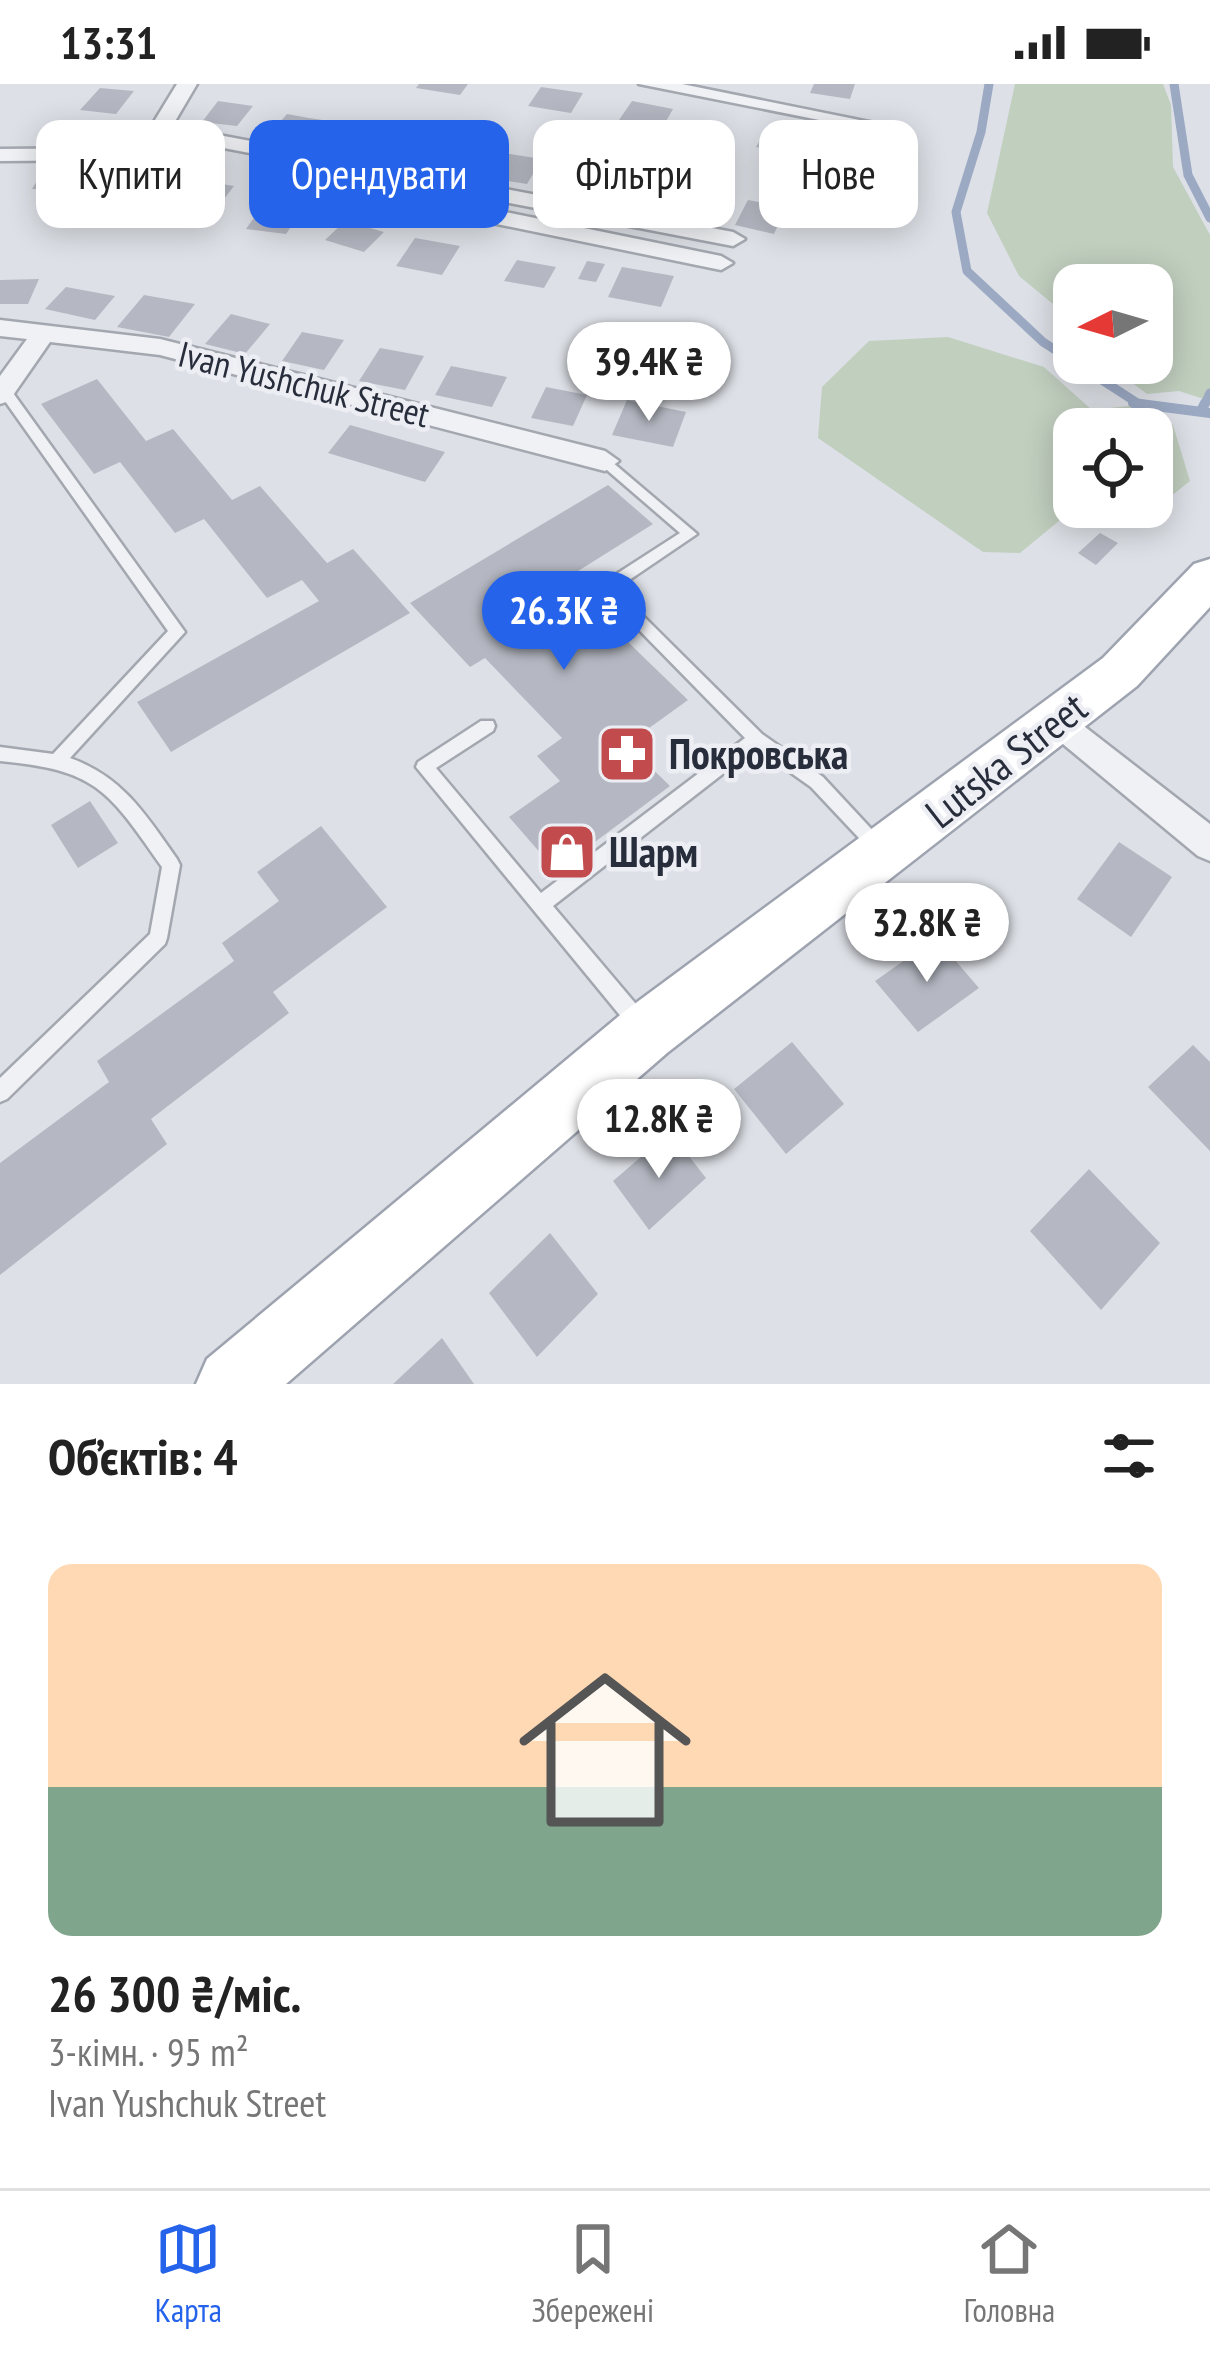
<!DOCTYPE html>
<html lang="uk">
<head>
<meta charset="utf-8">
<style>
  body { margin:0; font-family:"PT Sans Narrow",sans-serif; background:#f2f2f2; color:#222; height:100vh; display:flex; flex-direction:column; font-size:45px; white-space:nowrap }
  * { box-sizing:border-box; margin:0 }
  p { font-size:39px; color:#767676 }
  .icon { flex:none; width:66px; height:66px; fill:none; stroke:currentColor; stroke-width:2; stroke-linecap:round; stroke-linejoin:round }
  .map { position:relative; height:1300px; overflow:hidden }
  .drawer { display:flex; flex-direction:column; background:#fff; flex:1 }
  .drawer>* { flex:none }
  .top-card { position:absolute; left:36px; top:36px; width:1140px; height:108px; display:flex; gap:24px }
  .needle { width:78px; rotate:265deg }
  .tools { position:absolute; left:1053px; top:180px; display:grid; gap:24px }
  .tools a { display:grid; place-items:center; width:120px; height:120px; border-radius:24px; background:#fff; box-shadow:0 6px 30px #0003; font-size:60px }
  .price { position:absolute; translate:-50% -102px; padding:0 27px; border-radius:42px; background:#fff; color:#222; font-size:39px; line-height:78px; filter:drop-shadow(0 3px 6px #0008) }
  .price::after { content:''; position:absolute; left:50%; top:72px; width:36px; height:27px; margin-left:-18px; background:inherit; clip-path:polygon(0 0,100% 0,50% 100%) }
  .price.current { background:#2563eb; color:#fff }
  ul { padding:0; list-style:none }
  li { display:grid; align-content:center; gap:24px; height:636px; padding:0 48px }
  li+li { border-top:3px solid #e0e0e0 }
  li span { display:grid; place-items:center; height:372px; border-radius:24px; color:#555 }
  li>.icon { margin-inline-start:auto }
  span .icon { width:216px; height:216px; fill:#fffc; stroke-width:1 }
  li b { font-size:51px }
  h2 { display:flex; justify-content:space-between; align-items:center; height:144px; padding:0 48px; font-size:51px }
  .tag { padding:0 42px; border-radius:24px; background:#fff; box-shadow:0 6px 30px #0003; font-size:42px; line-height:108px }
  .tag.current { background:#2563eb; color:#fff }
  .status { display:flex; justify-content:space-between; align-items:center; height:84px; padding:0 60px; background:#fff; direction:ltr }
  .status svg { height:33px; fill:currentColor }
  .menu { display:flex; justify-content:space-around; align-items:center; height:168px; border-top:3px solid #e0e0e0; background:#fff; font-size:33px; color:#767676 }
  .menu a { display:grid; justify-items:center; gap:6px }
  .menu .current { color:#2563eb }
  .map>svg:first-child { display:block }
</style>
</head>
<body>
<div class="status"><b>13:31</b><svg viewBox="0 0 49 12"><path d="M0 12V9h3v3zM5 12V6h3v6zM10 12V3h3v9zM15 12V0h3v12zM26 1h20v11H26zM47 4h2v5h-2z"/></svg></div>
<div class="map">
<svg width="1210" height="1300" viewBox="0 0 1210 1300">
  <rect width="100%" height="100%" fill="#dde0e6"/>
  <path fill="#c1cfbf" d="M 1015,0 L 1163,0 L 1171,21 L 1173,83 L 1210,151 L 1210,317 L 1179,307 L 1147,310 L 1106,279 L 1152,279 L 1152,201 L 1074,201 L 1074,254 L 1070,234 L 1019,192 L 987,129 Z
    M 948,253 L 1044,283 L 1092,326 L 1137,321 L 1173,341 L 1190,397 L 1146,432 L 1119,423 L 1152,423 L 1152,345 L 1074,345 L 1076,423 L 1020,469 L 983,468 L 818,354 L 822,303 L 869,257 Z"/>
  <g fill="none" stroke-linecap="round" stroke-linejoin="round">
    <path stroke="#9ba9c3" stroke-width="9" d="M 989,0 L 981,48 L 956,128 L 967,187 L 1043,258 L 1142,322
      M 1174,0 L 1188,91 L 1210,134
      M 1204,322 L 1210,309"/>
    <path stroke="#9ba9c3" stroke-width="10" d="M 1133,319 L 1210,329
      M 1202,325 L 1205,319"/>
  </g>
  <path fill="#b5b8c2" d="M 419,0 L 468,0 L 460,11 L 416,4 Z
    M 814,0 L 855,0 L 850,15 L 810,9 Z
    M 541,3 L 583,9 L 571,29 L 528,22 Z
    M 100,4 L 134,7 L 116,30 L 80,26 Z
    M 218,17 L 253,22 L 237,42 L 202,38 Z
    M 632,17 L 673,25 L 660,48 L 617,39 Z
    M 287,30 L 309,34 L 336,38 L 319,59 L 269,51 Z
    M 769,41 L 811,49 L 799,71 L 756,63 Z
    M 368,46 L 403,50 L 390,71 L 355,66 Z
    M 438,55 L 478,61 L 462,86 L 420,79 Z
    M 503,69 L 542,75 L 527,100 L 488,94 Z
    M 577,80 L 621,87 L 607,115 L 562,108 Z
    M 44,85 L 85,86 L 75,106 L 32,105 Z
    M 123,87 L 162,92 L 136,125 L 96,119 Z
    M 648,94 L 691,101 L 679,130 L 635,122 Z
    M 196,96 L 234,102 L 215,127 L 176,122 Z
    M 748,116 L 786,123 L 774,150 L 735,141 Z
    M 262,122 L 301,128 L 286,150 L 246,145 Z
    M 345,137 L 384,148 L 364,168 L 325,156 Z
    M 415,154 L 460,162 L 442,191 L 396,182 Z
    M 517,176 L 556,183 L 544,204 L 504,197 Z
    M 587,177 L 605,180 L 596,198 L 578,195 Z
    M 622,183 L 674,192 L 661,223 L 608,213 Z
    M 39,195 L 28,220 L 0,220 L 0,196 Z
    M 66,203 L 115,212 L 95,236 L 45,225 Z
    M 144,211 L 195,220 L 169,253 L 117,243 Z
    M 231,230 L 270,240 L 245,270 L 205,260 Z
    M 302,248 L 344,256 L 324,286 L 282,277 Z
    M 380,264 L 424,272 L 405,306 L 359,297 Z
    M 451,282 L 507,293 L 492,323 L 435,311 Z
    M 97,295 L 146,357 L 173,345 L 232,416 L 260,402 L 327,479 L 353,465 L 410,529 L 171,668 L 137,618 L 319,517 L 302,496 L 267,514 L 204,435 L 175,449 L 120,378 L 94,390 L 41,320 Z
    M 546,303 L 587,311 L 573,342 L 531,334 Z
    M 627,316 L 686,328 L 673,363 L 612,351 Z
    M 350,341 L 445,368 L 425,398 L 328,369 Z
    M 608,401 L 653,440 L 508,531 L 524,548 L 544,536 L 565,557 L 602,533 L 688,616 L 627,660 L 670,702 L 556,787 L 509,733 L 560,697 L 537,672 L 562,654 L 485,574 L 470,583 L 410,519 Z
    M 1100,449 L 1118,459 L 1096,481 L 1078,469 Z
    M 90,717 L 118,759 L 78,784 L 51,741 Z
    M 321,742 L 387,823 L 273,908 L 289,929 L 151,1035 L 167,1060 L 0,1191 L 0,1079 L 109,998 L 97,977 L 234,877 L 222,859 L 279,817 L 257,788 Z
    M 1119,758 L 1172,793 L 1131,853 L 1077,815 Z
    M 936,854 L 979,904 L 918,948 L 875,897 Z
    M 792,958 L 844,1020 L 786,1070 L 734,1005 Z
    M 1193,961 L 1210,978 L 1210,1067 L 1148,1003 Z
    M 670,1048 L 706,1094 L 649,1146 L 613,1097 Z
    M 1089,1085 L 1160,1159 L 1101,1226 L 1030,1147 Z
    M 550,1149 L 598,1210 L 537,1273 L 489,1209 Z
    M 442,1254 L 474,1300 L 393,1300 Z"/>
  <g fill="none" stroke-linecap="round" stroke-linejoin="round">
    <g stroke="#a3a7af" stroke-width="5">
      <path id="lane" d="M 0,301 L 8,302 L 185,548 L 70,674 C 123,693 146,731 177,775 L 180,781 L 167,854 L 165,860 L 7,1015 L 0,1018 L 0,994 L 150,850 L 162,783 C 108,706 97,686 0,677 L 0,663 L 53,670 L 168,547 L 0,310 Z
        M 605,372 L 697,450 L 616,505 L 762,650 L 823,693 L 889,764 L 886,770 L 880,772 L 874,770 L 811,703 L 756,664 L 553,822 L 646,932 L 649,939 L 646,946 L 639,949 L 632,946 L 416,683 L 418,678 L 481,637 L 493,637 L 495,642 L 493,647 L 436,684 L 541,809 L 745,654 L 598,504 L 601,500 L 680,449 L 600,380 L 600,374 Z"/>
    </g>
    <g stroke="#a3a7af" stroke-width="5">
      <path id="street" d="M 177,0 L 197,0 L 167,51 L 208,49 L 733,148 L 745,155 L 733,162 L 208,61 L 153,65 L 124,76 L 0,77 L 0,65 L 121,64 L 144,54 Z
        M 639,0 L 682,0 L 884,41 L 874,47 Z
        M 456,118 L 721,172 L 733,179 L 721,186 L 448,130 L 448,120 Z
        M 0,236 L 160,255 L 605,367 L 619,377 L 605,387 L 160,271 L 50,258 L 9,317 L 0,320 L 0,292 L 27,255 L 0,252 Z
        M 1058,622 L 1210,740 L 1210,777 L 1198,772 L 1046,646 L 1042,636 L 1046,626 Z"/>
    </g>
    <g stroke="#9ea3b0" stroke-width="5">
      <path id="primary" d="M 1210,475 L 1210,523 L 1137,602 L 667,969 L 286,1300 L 196,1300 L 207,1275 L 625,927 L 1103,574 L 1194,480 Z"/>
    </g>
    <use href="#lane" fill="#f0f1f4" fill-rule="evenodd"/>
    <use href="#street" fill="#f0f1f4" fill-rule="evenodd"/>
    <use href="#primary" fill="#fff" fill-rule="evenodd"/>
  </g>
  <defs>
    <g id="pharmacy-square" transform="scale(3)"><rect x="-9" y="-9" width="18" height="18" rx="4" fill="#c24b4e" stroke="#eceef4"/><path d="M-2-6h4v4h4v4h-4v4h-4v-4h-4v-4h4Z" fill="#fff"/></g>
    <g id="shop-square" transform="scale(3)"><rect x="-9" y="-9" width="18" height="18" rx="4" fill="#c24b4e" stroke="#eceef4"/><path d="M-5-2.5h2.3a2.7 3.5 0 0 1 5.4 0H5L5.5 6h-11ZM-1.5-2.5h3a1.5 2.3 0 0 0-3 0Z" fill="#fff"/></g>
  </defs>
  <g fill-rule="evenodd">
    <use href="#pharmacy-square" x="627" y="670"/>
    <use href="#shop-square" x="567" y="768"/>
  </g>
  <g text-anchor="middle" stroke-width="9" stroke-linejoin="round" paint-order="stroke">
    <g font-size="36" fill="#282d3b" stroke="#eceef4">
      <text transform="translate(304 300) rotate(14)" y="13">Ivan Yushchuk Street</text>
    </g>
    <g font-size="42" font-weight="bold" fill="#282d3b" stroke="#eceef4" text-anchor="start">
      <text x="669" y="685">Покровська</text>
      <text x="609" y="783">Шарм</text>
    </g>
    <g font-size="42" fill="#282d3b" stroke="#eceef4">
      <text transform="translate(1006 676) rotate(-38)" y="15">Lutska Street</text>
    </g>
  </g>
</svg>
<div class="tools">
<a><svg class="needle" viewBox="-14 -14 28 28"><path d="M0-13l5 13h-10z" fill="#e53935"/><path d="M0 13l5-13h-10z" fill="#767676"/></svg></a>
<a><svg class="icon" aria-label="locate" viewBox="0 0 24 24"><circle cx="12" cy="12" r="6"/><path d="M12 2v4M12 18v4M2 12h4M18 12h4"/></svg></a>
</div>
<b class="price" style="left:649px;top:340px">39.4K ₴</b>
<b class="price current" style="left:564px;top:589px">26.3K ₴</b>
<b class="price" style="left:927px;top:901px">32.8K ₴</b>
<b class="price" style="left:659px;top:1097px">12.8K ₴</b>
<div class="top-card">
<a class="tag">Купити</a>
<a class="tag current">Орендувати</a>
<a class="tag">Фільтри</a>
<a class="tag">Нове</a>
</div>
</div>
<section class="drawer">
<h2>Об’єктів: 4<svg class="icon" aria-label="filters" viewBox="0 0 24 24"><path d="M4 7h16M4 17h16"/><circle cx="9" cy="7" r="2"/><circle cx="15" cy="17" r="2"/></svg></h2>
<ul>
<li><span style="background:linear-gradient(#ffd9b3 60%,#7fa58c 0)"><svg class="icon" aria-label="home" viewBox="0 0 24 24"><path d="M3 11l9-7 9 7M6 9v11h12V9"/></svg></span><div><b>26 300 ₴/міс.</b><p>3-кімн. · 95 m²</p><p>Ivan Yushchuk Street</p></div></li>
</ul>
</section>
<nav class="menu">
<a class="current"><svg class="icon" aria-label="map" viewBox="0 0 24 24"><path d="M3 6l6-2 6 2 6-2v14l-6 2-6-2-6 2zM9 4v14M15 6v14"/></svg>Карта</a>
<a><svg class="icon" aria-label="saved" viewBox="0 0 24 24"><path d="M7 4h10v16l-5-4-5 4z"/></svg>Збережені</a>
<a><svg class="icon" aria-label="home" viewBox="0 0 24 24"><path d="M3 11l9-7 9 7M6 9v11h12V9"/></svg>Головна</a>
</nav>
</body>
</html>
